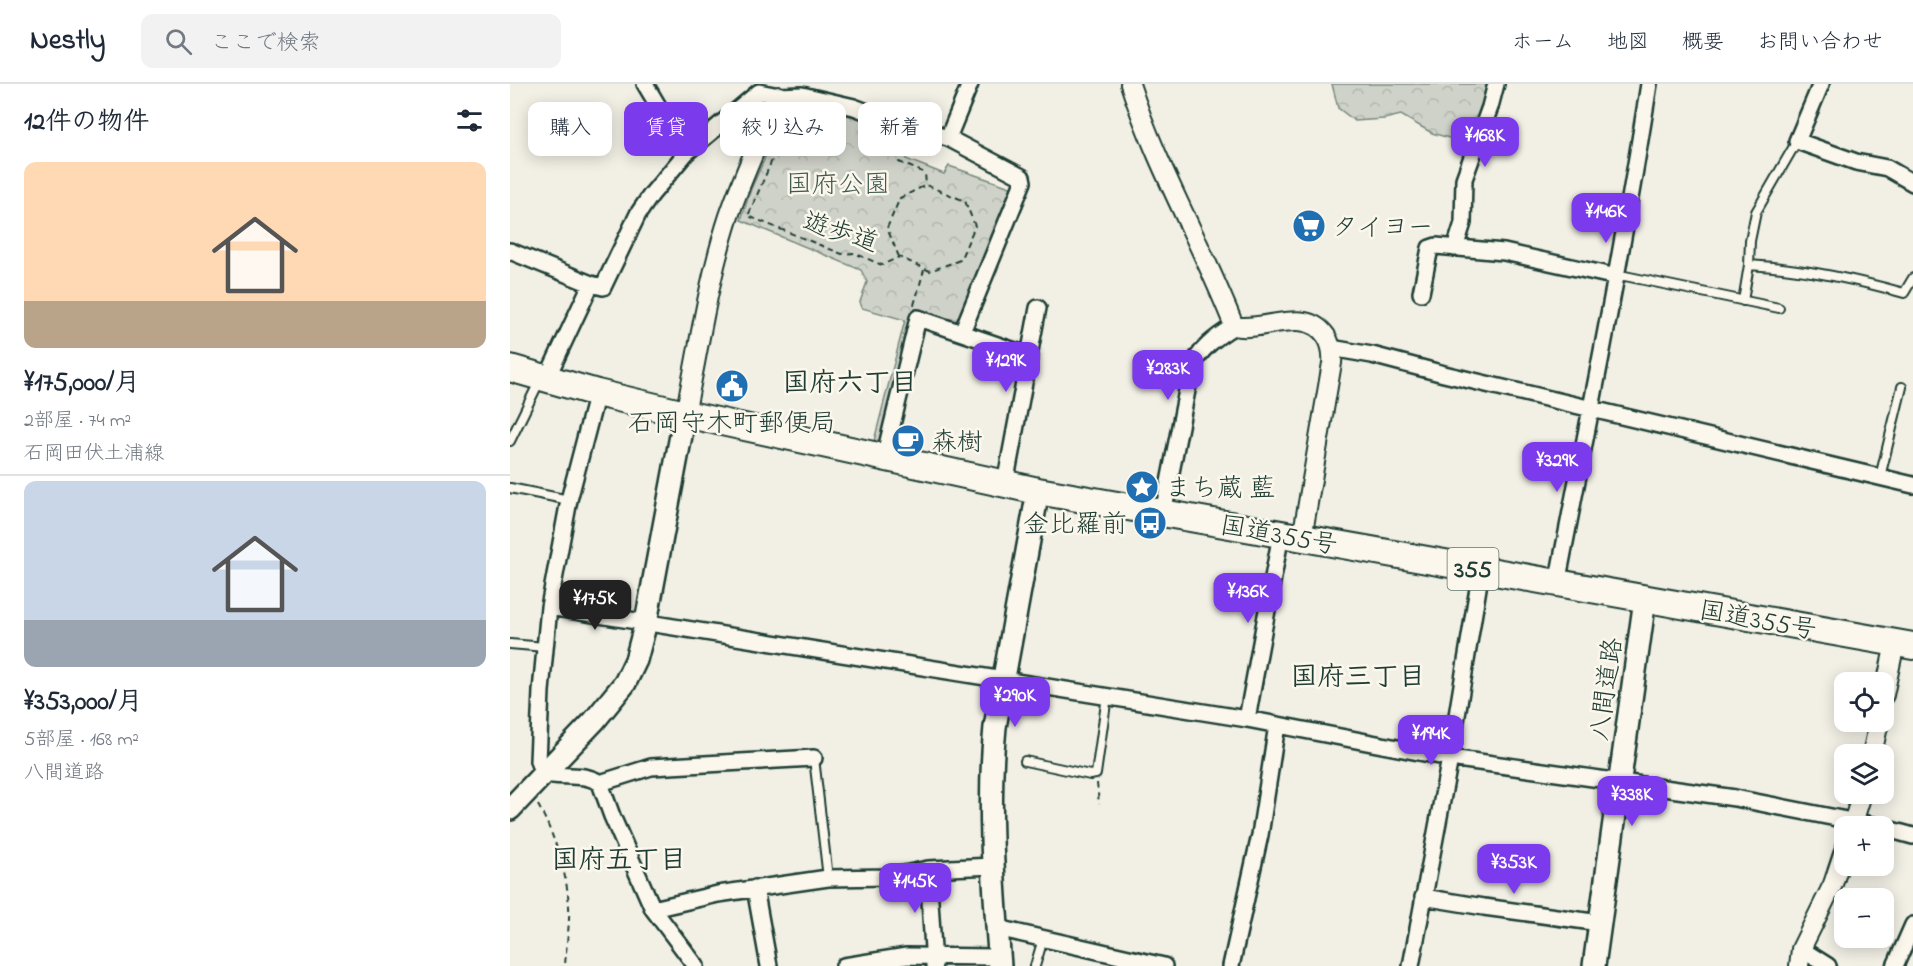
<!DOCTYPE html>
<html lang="ja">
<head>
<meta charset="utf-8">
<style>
  body { margin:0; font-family:"Indie Flower","Klee One",sans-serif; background:#f2f2f3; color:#1f2937; height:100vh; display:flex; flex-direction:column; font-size:22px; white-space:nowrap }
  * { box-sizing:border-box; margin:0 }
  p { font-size:20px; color:#747a83 }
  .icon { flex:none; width:33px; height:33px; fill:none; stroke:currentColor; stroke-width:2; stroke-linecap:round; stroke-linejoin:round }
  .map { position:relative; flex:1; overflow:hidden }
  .side { display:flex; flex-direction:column; background:#fff; width:510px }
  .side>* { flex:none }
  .top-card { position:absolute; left:18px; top:18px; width:570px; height:54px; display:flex; gap:12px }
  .tools { position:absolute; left:1324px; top:588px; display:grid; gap:12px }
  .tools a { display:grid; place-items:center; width:60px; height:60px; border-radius:12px; background:#fff; box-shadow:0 3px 15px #0003; font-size:30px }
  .price { position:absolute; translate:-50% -51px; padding:0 14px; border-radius:12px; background:#7c3aed; color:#fff; font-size:20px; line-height:39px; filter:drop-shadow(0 2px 3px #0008) }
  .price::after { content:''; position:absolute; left:50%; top:36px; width:18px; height:14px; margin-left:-9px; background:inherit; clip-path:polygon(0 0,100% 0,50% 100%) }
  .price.active { background:#222; color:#fff }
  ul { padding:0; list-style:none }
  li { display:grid; align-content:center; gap:12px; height:318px; padding:0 24px }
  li+li { border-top:2px solid #e0e1e3 }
  li span { display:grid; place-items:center; height:186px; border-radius:12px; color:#555 }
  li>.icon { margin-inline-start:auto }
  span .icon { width:108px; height:108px; fill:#fffc; stroke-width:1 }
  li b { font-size:26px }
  h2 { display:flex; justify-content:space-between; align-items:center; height:72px; padding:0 24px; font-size:26px }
  .chip { padding:0 21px; border-radius:12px; background:#fff; box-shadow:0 3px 15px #0003; font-size:21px; line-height:54px }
  .chip.active { background:#7c3aed; color:#fff }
  header { display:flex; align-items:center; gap:36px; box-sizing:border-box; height:84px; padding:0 30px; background:#fff; border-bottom:2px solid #e0e1e3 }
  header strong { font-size:28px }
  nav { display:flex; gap:33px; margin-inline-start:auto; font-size:21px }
  .search { width:420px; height:54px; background:#f2f2f3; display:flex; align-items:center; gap:15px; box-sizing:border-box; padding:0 21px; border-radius:12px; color:#747a83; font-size:22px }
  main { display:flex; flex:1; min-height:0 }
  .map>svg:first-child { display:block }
</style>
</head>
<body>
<header>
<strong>Nestly</strong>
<div class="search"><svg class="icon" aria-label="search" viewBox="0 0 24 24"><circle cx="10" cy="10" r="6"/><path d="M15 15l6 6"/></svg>ここで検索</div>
<nav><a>ホーム</a><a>地図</a><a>概要</a><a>お問い合わせ</a></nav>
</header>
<main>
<section class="side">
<h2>12件の物件<svg class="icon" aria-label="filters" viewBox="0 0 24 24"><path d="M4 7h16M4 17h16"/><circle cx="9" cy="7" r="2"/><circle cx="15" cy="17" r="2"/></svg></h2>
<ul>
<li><span style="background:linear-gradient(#ffd9b3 75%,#b9a48a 0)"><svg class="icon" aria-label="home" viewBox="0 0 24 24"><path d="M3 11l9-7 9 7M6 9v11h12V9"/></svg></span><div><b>¥175,000/月</b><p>2部屋 · 74 m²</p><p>石岡田伏土浦線</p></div></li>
<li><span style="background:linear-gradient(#c9d6e8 75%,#9aa5b1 0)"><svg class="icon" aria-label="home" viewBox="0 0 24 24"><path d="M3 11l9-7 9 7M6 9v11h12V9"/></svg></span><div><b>¥353,000/月</b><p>5部屋 · 168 m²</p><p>八間道路</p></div></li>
</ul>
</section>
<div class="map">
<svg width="1403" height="882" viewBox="0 0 1403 882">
  <defs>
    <pattern id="forest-crowns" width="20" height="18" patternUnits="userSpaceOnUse" patternTransform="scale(1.5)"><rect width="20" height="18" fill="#cfd2c8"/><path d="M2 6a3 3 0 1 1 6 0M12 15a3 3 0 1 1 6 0" fill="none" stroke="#b1b5ac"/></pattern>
  </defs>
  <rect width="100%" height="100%" fill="#f2f0e5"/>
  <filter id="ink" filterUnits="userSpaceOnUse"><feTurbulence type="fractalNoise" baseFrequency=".0167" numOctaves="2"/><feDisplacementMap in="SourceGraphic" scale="12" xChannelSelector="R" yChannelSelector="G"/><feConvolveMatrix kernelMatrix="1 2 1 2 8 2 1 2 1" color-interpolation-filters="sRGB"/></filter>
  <g filter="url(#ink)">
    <path fill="url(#forest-crowns)" stroke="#77887e" stroke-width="1.5" d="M 822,0 L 981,0 L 966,48 L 946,56 L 922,49 L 891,31 L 874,35 L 845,37 L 828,24 Z
      M 289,16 L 326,22 L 393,46 L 397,66 L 396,75 L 434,90 L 439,82 L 506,105 L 448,243 L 407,227 L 373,359 L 364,357 L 395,236 L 352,224 L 350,218 L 357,198 L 351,186 L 231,136 L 241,105 L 278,23 Z"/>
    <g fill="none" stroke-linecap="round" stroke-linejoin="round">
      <g stroke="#1f3d34" stroke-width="12">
        <path id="service" d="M 1239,181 C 1291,184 1344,195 1394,209 L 1403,194
          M 1107,193 L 1115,192 L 1269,224
          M 1233,217 L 1239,181 L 1240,157 L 1246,128 L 1287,57
          M 0,357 L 30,296
          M 1370,393 L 1392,303
          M 0,404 L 59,416
          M 0,560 L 35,563
          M 304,674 L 318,794
          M 515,677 L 580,691 L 586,690 L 597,612
          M 525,882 L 533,855"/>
      </g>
      <g stroke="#1f3d34" stroke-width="20">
        <path id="minor" d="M 135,0 L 176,69
          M 1311,0 L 1287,57 L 1346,78 L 1377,84 L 1403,99
          M 438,54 L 460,0
          M 945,164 L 953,139 L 954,95 L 980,23 L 986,0
          M 0,167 L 81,200 L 36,296
          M 81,200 L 93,203 L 128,130 L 141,111 L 176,69 L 249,8 L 269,12 L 292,11 L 344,23 L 395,42 L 438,54 L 512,93 L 513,98 L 452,248
          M 911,209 L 920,164 L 926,162 L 994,168 L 1107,193
          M 821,264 L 862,271 L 934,290 L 1403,401
          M 87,309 L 59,416 L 39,523 L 31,607 L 28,677 L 33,690 C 52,694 74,688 90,699 L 102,732 L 143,825 L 186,882
          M 374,374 L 408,234 L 520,272
          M 495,400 L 528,224
          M 653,429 L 681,286 C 688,266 706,253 724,242
          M 1047,500 C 1079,333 1113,167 1139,0
          M 39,523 L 737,635 L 940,674 L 1225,714 L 1367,742
          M 737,635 L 771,450
          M 90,699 L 141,683 L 304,674
          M 1374,744 L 1403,752
          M 418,785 L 424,881
          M 245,804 L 259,882
          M 913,813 L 974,823 L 1090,839
          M 143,825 L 208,810 L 318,794 L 379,793 L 418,785 L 483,782
          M 487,844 L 654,882
          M 1291,865 L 1318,882
          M 334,882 L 397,872 L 489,873
          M 721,882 L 750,751 L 767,641
          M 901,882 L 940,674 L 971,486
          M 1385,882 L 1403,841"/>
      </g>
      <g stroke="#1f3d34" stroke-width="22">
        <path id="tertiary" d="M 620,0 C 647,84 692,160 724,242 C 753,249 795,221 816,252 C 821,260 823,269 822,279 L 792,454
          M 175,330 C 189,264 198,196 219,132 C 233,91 251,52 269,12
          M 1374,611 L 1385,559
          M 1362,670 L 1369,638
          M 1342,742 L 1352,710
          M 1289,882 L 1291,865 L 1323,800 L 1335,764"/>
      </g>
      <g stroke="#1f3d34" stroke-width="26">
        <path id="secondary" d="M 0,725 L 84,637 L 115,599 L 126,576 L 136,538 L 175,330
          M 490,882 C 484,802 477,723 485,643 L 528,407
          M 1084,882 L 1135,515"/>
      </g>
      <g stroke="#1f3d34" stroke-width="30">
        <path id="trunk" d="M 0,284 L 87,309 L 175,330 L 528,407 L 1403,562"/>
      </g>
      <path stroke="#1f3d34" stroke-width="2" stroke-dasharray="6 4.5" stroke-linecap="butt" d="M 322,24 L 381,47 L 389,78 L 415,89 L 416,101 L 455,117 L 465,142 L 450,176 L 420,187 L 389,173 L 372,181 L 344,169 L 332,170 L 238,132 L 281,32 L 286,30 L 298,44 Z
        M 389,173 L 377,144 L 390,114 L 416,101
        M 404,221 L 414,186
        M 587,699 L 589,720
        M 28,721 C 44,750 57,788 59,822 C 60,841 56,862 55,882"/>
      <use href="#service" stroke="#fbf7ec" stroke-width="8"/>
      <use href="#minor" stroke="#fbf7ec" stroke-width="15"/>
      <use href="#tertiary" stroke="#fbf7ec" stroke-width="18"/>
      <use href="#secondary" stroke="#fbf7ec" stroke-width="21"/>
      <use href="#trunk" stroke="#fbf7ec" stroke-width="26"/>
    </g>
  </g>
  <defs>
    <g id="supermarket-disc" transform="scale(1.725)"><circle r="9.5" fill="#1f6fb2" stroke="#fbf7ec"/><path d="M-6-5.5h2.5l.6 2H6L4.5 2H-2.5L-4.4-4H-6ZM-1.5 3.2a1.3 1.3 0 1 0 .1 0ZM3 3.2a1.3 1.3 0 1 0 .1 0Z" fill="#fff"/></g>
    <g id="civic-disc" transform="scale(1.725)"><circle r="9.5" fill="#1f6fb2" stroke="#fbf7ec"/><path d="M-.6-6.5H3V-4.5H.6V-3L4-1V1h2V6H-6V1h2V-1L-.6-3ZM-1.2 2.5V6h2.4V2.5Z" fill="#fff"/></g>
    <g id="cafe-disc" transform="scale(1.725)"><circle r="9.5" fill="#1f6fb2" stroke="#fbf7ec"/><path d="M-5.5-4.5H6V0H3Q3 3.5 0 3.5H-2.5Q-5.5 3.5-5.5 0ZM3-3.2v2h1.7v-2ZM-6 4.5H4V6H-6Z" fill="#fff"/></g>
    <g id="sight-disc" transform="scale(1.725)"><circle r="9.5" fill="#1f6fb2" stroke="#fbf7ec"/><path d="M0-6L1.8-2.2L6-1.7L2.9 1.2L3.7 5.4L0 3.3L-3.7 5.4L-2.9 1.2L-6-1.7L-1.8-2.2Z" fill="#fff"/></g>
    <g id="bus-disc" transform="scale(1.725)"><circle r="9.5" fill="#1f6fb2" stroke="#fbf7ec"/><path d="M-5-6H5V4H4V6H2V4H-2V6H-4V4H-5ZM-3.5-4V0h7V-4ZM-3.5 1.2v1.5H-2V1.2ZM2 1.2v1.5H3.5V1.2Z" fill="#fff"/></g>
  </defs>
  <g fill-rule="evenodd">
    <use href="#supermarket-disc" x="799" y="142"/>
    <use href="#civic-disc" x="222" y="302"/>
    <use href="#cafe-disc" x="398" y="357"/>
    <use href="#sight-disc" x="632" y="403"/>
    <use href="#bus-disc" x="640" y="439"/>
  </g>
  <g text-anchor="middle" stroke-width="5" stroke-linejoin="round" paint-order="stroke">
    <rect fill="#fbf7ec" stroke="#61756b" stroke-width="1.5" x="937.5" y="464" width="51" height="42" rx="4.5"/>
    <g font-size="24" font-weight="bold" fill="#1f3d34">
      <text x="963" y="493">355</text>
    </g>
    <g font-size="26" fill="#425b52" stroke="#fbf7ec">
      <text x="328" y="108">国府公園</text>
    </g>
    <g font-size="26" fill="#1f3d34" stroke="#fbf7ec" text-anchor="start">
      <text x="822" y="151">タイヨー</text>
      <text x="222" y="347" text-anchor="middle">石岡守木町郵便局</text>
      <text x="421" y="366">森樹</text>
      <text x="655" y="412">まち蔵 藍</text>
      <text x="617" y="448" text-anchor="end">金比羅前</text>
    </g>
    <g font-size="26" fill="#1f3d34" stroke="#fbf7ec">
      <text transform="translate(331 147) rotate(18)" y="9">遊歩道</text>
      <text transform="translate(769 450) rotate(10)" y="9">国道355号</text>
      <text transform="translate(1248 535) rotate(10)" y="9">国道355号</text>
      <text transform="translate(1095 605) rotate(-82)" y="9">八間道路</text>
    </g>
    <g font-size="27" font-weight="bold" fill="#1f3d34" stroke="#fbf7ec">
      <text x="340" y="307">国府六丁目</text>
      <text x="848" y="601">国府三丁目</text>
      <text x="109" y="784">国府五丁目</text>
    </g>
  </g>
</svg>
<div class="tools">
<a><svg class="icon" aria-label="locate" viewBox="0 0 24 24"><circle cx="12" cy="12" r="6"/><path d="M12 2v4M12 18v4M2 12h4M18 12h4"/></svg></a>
<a><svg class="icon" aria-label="layers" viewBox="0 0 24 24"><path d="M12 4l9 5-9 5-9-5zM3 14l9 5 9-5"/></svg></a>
<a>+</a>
<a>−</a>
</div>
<b class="price" style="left:975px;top:84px">¥168K</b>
<b class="price" style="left:1096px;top:160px">¥146K</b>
<b class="price" style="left:496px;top:309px">¥129K</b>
<b class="price" style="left:658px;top:317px">¥283K</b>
<b class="price" style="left:1047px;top:409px">¥329K</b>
<b class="price" style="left:738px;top:540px">¥136K</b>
<b class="price active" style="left:85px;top:547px">¥175K</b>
<b class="price" style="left:505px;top:644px">¥290K</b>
<b class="price" style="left:921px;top:682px">¥194K</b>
<b class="price" style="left:1122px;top:743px">¥338K</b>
<b class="price" style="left:1004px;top:811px">¥353K</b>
<b class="price" style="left:405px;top:830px">¥145K</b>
<div class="top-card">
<a class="chip">購入</a>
<a class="chip active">賃貸</a>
<a class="chip">絞り込み</a>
<a class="chip">新着</a>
</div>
</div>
</main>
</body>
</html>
